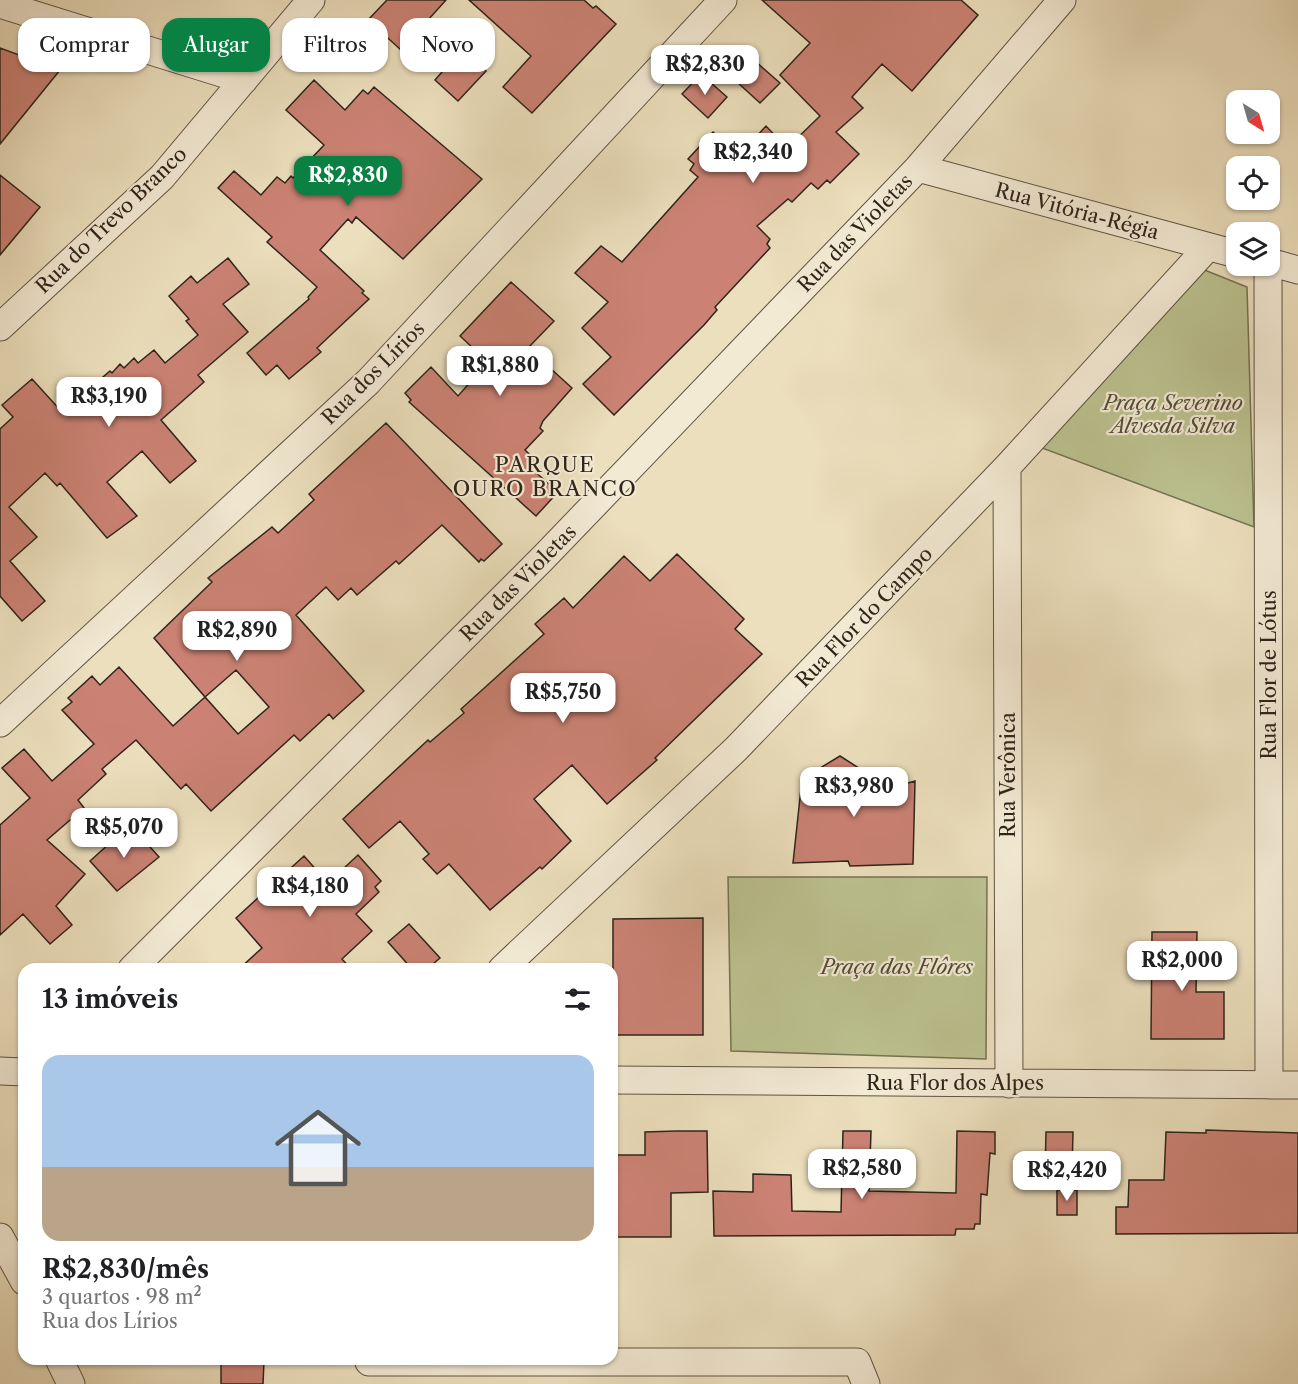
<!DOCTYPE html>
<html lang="pt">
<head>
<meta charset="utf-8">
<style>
  body { margin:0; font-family:"Libre Caslon Text",serif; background:#f2f2f2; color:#202124; height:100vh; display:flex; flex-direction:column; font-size:22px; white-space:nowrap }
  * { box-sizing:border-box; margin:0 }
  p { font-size:20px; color:#757577 }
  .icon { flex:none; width:33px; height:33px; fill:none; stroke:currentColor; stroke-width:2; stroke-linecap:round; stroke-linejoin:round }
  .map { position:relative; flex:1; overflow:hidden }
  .details { position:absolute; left:18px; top:963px; width:600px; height:402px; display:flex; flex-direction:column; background:#fff; border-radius:18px; box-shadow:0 2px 4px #0004 }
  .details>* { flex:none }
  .guide { position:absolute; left:18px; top:18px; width:600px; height:54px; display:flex; gap:12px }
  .needle { width:39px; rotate:143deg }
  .controls { position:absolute; left:1226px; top:90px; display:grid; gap:12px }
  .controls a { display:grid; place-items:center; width:54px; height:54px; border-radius:12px; background:#fff; box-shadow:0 2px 4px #0004; font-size:30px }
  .price { position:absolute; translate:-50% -51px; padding:0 14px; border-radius:12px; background:#fff; color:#222; font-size:20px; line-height:39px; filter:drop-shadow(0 2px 3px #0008) }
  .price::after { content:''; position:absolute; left:50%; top:36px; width:18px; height:14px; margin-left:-9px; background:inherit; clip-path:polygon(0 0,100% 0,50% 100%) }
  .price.current { background:#0b8043; color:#fff }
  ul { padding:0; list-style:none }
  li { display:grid; align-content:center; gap:12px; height:318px; padding:0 24px }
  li+li { border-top:2px solid #e0e0e0 }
  li span { display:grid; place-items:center; height:186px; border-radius:18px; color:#555 }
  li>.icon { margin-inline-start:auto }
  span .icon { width:108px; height:108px; fill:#fffc; stroke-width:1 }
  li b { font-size:26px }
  h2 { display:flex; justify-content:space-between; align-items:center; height:72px; padding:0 24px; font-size:26px }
  .pill { padding:0 21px; border-radius:18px; background:#fff; box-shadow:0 2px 4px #0004; font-size:21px; line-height:54px }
  .pill.current { background:#0b8043; color:#fff }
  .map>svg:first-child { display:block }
</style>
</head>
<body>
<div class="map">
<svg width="1298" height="1384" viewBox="0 0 1298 1384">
  <rect width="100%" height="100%" fill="#ecdfbd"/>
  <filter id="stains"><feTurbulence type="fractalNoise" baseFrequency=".00333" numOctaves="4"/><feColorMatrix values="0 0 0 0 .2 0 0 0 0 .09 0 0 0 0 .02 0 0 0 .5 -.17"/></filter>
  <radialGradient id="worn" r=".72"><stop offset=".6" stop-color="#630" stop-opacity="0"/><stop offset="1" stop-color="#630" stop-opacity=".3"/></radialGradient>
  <path fill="#bbc18f" stroke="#747254" stroke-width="1.5" d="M 1202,269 L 1247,287 L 1254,527 L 1042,448 Z
    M 728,877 L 987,877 L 986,1059 L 731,1051 Z"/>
  <path fill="#cb8274" stroke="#2e241a" stroke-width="1.5" fill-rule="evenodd" d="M 387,0 L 446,0 L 401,50 L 368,20 Z
    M 469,0 L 584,0 L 593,8 L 596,6 L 616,24 L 532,113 L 503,87 L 531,56 Z
    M 762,0 L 961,0 L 978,15 L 912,91 L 882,64 L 852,97 L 863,108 L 836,132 L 859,154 L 830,183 L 827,180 L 818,189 L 811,183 L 792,202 L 788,199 L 757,226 L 770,239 L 767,244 L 770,248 L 715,307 L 717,310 L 704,325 L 614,415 L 583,384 L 611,357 L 582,328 L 608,302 L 575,273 L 601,246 L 622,262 L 698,177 L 690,170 L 694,164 L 688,159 L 713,132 L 739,156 L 766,126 L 787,148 L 820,116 L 780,75 L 810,43 Z
    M 0,48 L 60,70 L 0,144 Z
    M 462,49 L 486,71 L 458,101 L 435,80 Z
    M 755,61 L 780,83 L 760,103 L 737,82 Z
    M 701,74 L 727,97 L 708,118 L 682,94 Z
    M 314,80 L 345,110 L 363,90 L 368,94 L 374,87 L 482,179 L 403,259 L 356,217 L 352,223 L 348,219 L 320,250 L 364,291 L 362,293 L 369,299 L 317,348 L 321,352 L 289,379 L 277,365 L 266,375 L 247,353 L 309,299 L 308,297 L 317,287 L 267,242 L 272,237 L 218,188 L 234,171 L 261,195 L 277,177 L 285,183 L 291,176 L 293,178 L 324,145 L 286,110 Z
    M 0,175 L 40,207 L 0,255 Z
    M 228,258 L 249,284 L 223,304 L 248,332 L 198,375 L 204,382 L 161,420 L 196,461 L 170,483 L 142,451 L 107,482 L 137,516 L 107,538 L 60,483 L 57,486 L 45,473 L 9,507 L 37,537 L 10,561 L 45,601 L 22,621 L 0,596 L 0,429 L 13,417 L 2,405 L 32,379 L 62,412 L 110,371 L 112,373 L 120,364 L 124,368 L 134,358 L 138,363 L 154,350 L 165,363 L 198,335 L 186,321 L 189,319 L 169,296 L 191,276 L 197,283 Z
    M 511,282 L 554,321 L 528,348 L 572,388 L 543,421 L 540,428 L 543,431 L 525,450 L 539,463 L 533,470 L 558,492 L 536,516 L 409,402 L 411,400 L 405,393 L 431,367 L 458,396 L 488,362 L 460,336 Z
    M 386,423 L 502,544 L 484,561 L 481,559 L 479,562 L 442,525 L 399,564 L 396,561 L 357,595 L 351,588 L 338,600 L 326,587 L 296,615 L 364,691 L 333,719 L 329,714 L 300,741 L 294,735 L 211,811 L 186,784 L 181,789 L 136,740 L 102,769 L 106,774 L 78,800 L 84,808 L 47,840 L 85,874 L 56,906 L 72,925 L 50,944 L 23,914 L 0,935 L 0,825 L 30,798 L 2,768 L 24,749 L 52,781 L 94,744 L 62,710 L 72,702 L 68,698 L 92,676 L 100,685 L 119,667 L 173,726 L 205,697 L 154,638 L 212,582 L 208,578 L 272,527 L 278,533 L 314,500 L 309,494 ZM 236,670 L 269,707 L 238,734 L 205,697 Z
    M 677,554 L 744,619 L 735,629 L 762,654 L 655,758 L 657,760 L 607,804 L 572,765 L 534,799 L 571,841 L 542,869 L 540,867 L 490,910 L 449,864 L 437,874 L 423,859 L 429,854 L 400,821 L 369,848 L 343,819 L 428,740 L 430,742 L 464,713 L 461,709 L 544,634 L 535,624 L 564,598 L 573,608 L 624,556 L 650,581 Z
    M 840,756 L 890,788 L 915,781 L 913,864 L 850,866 L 848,861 L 793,863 L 802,779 Z
    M 133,828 L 159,857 L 117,891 L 90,861 L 110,843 L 113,846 Z
    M 358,855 L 381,881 L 375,887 L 379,892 L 356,914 L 372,931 L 342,959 L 351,969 L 239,969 L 262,948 L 236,918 L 304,856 L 328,883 Z
    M 703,918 L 703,1035 L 613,1035 L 613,919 Z
    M 409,924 L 440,958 L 427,969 L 412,969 L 388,942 Z
    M 1152,932 L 1197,932 L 1196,992 L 1224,992 L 1224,1039 L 1151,1039 Z
    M 1206,1130 L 1298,1133 L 1298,1233 L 1116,1234 L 1116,1207 L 1128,1207 L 1129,1180 L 1164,1180 L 1166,1132 L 1206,1133 Z
    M 676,1131 L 707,1131 L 708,1192 L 671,1193 L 671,1237 L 612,1237 L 612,1155 L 645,1155 L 645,1132 Z
    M 843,1131 L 871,1131 L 869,1191 L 956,1193 L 957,1131 L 995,1132 L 995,1154 L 990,1153 L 987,1195 L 981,1194 L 980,1224 L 975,1224 L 974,1229 L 956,1229 L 955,1235 L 714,1236 L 713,1191 L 753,1192 L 753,1174 L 791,1175 L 792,1211 L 841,1212 Z
    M 1046,1132 L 1073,1132 L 1072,1172 L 1045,1172 Z
    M 1057,1190 L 1077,1190 L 1077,1215 L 1057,1215 Z
    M 221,1360 L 264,1361 L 263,1384 L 221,1384 Z"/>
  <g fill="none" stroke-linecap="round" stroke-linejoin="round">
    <g stroke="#5e5343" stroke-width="29">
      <path id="minor" d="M 0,4 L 244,80
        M 918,168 L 1236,254
        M 1269,262 L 1298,270
        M 1268,266 L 1269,1085
        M 0,327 L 162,177 L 311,0
        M 1007,467 L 1009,1084
        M 0,723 L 368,382 L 723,0
        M 132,969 L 543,558 L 918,168 L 1062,0
        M 502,969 L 736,749 L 1007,467 L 1208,247
        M 0,1071 L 24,1072
        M 612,1080 L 1298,1085
        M 0,1237 L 24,1281
        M 59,1359 L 71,1384
        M 369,1362 L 857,1362 L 866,1384"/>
    </g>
    <use href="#minor" stroke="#f3ead4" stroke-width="27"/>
  </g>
  <g text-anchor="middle" stroke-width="4.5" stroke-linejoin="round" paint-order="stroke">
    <g font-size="20" fill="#2e241a" stroke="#f3ead4">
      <text transform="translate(1077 211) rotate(15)" y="7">Rua Vitória-Régia</text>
      <text transform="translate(111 220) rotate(-44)" y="7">Rua do Trevo Branco</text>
      <text transform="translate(855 233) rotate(-46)" y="7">Rua das Violetas</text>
      <text transform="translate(373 373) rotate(-45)" y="7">Rua dos Lírios</text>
      <text transform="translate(518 583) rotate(-45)" y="7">Rua das Violetas</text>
      <text transform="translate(864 617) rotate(-46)" y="7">Rua Flor do Campo</text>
      <text transform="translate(1269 675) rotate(-90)" y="7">Rua Flor de Lótus</text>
      <text transform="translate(1008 775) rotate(-90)" y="7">Rua Verônica</text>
      <text x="955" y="1090">Rua Flor dos Alpes</text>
    </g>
    <g font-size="20" font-style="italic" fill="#514b37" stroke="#f3ead4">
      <text x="1173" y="410">Praça Severino<tspan x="1173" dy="23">Alvesda Silva</tspan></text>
      <text x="897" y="974">Praça das Flôres</text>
    </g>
    <g font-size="21" letter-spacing="1.5" fill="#2e241a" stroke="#f3ead4">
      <text x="545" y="472">PARQUE<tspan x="545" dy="24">OURO BRANCO</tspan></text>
    </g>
  </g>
  <rect width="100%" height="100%" filter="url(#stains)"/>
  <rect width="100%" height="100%" fill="url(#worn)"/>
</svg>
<div class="controls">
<a><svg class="needle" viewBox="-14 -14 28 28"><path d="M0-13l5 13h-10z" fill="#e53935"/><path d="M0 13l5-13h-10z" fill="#757577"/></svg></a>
<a><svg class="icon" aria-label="locate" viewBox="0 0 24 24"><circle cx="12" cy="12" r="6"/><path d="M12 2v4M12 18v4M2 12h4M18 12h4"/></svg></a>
<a><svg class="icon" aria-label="layers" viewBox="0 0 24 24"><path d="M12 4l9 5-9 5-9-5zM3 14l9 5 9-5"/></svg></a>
</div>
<b class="price" style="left:705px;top:96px">R$2,830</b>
<b class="price" style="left:753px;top:184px">R$2,340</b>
<b class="price current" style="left:348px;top:207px">R$2,830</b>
<b class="price" style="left:500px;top:397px">R$1,880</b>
<b class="price" style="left:109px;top:428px">R$3,190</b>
<b class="price" style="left:237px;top:662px">R$2,890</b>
<b class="price" style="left:563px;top:724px">R$5,750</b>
<b class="price" style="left:854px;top:818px">R$3,980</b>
<b class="price" style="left:124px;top:859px">R$5,070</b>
<b class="price" style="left:310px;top:918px">R$4,180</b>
<b class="price" style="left:1182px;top:992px">R$2,000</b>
<b class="price" style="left:862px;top:1200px">R$2,580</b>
<b class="price" style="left:1067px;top:1202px">R$2,420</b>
<div class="guide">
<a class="pill">Comprar</a>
<a class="pill current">Alugar</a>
<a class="pill">Filtros</a>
<a class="pill">Novo</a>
</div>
<section class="details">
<h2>13 imóveis<svg class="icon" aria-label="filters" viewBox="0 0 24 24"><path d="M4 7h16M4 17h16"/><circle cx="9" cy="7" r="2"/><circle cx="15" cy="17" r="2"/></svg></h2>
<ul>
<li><span style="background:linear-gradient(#a9c7e8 60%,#b9a48a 0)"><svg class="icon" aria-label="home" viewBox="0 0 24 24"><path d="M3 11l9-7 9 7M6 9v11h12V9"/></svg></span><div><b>R$2,830/mês</b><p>3 quartos · 98 m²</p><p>Rua dos Lírios</p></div></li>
</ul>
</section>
</div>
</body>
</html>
